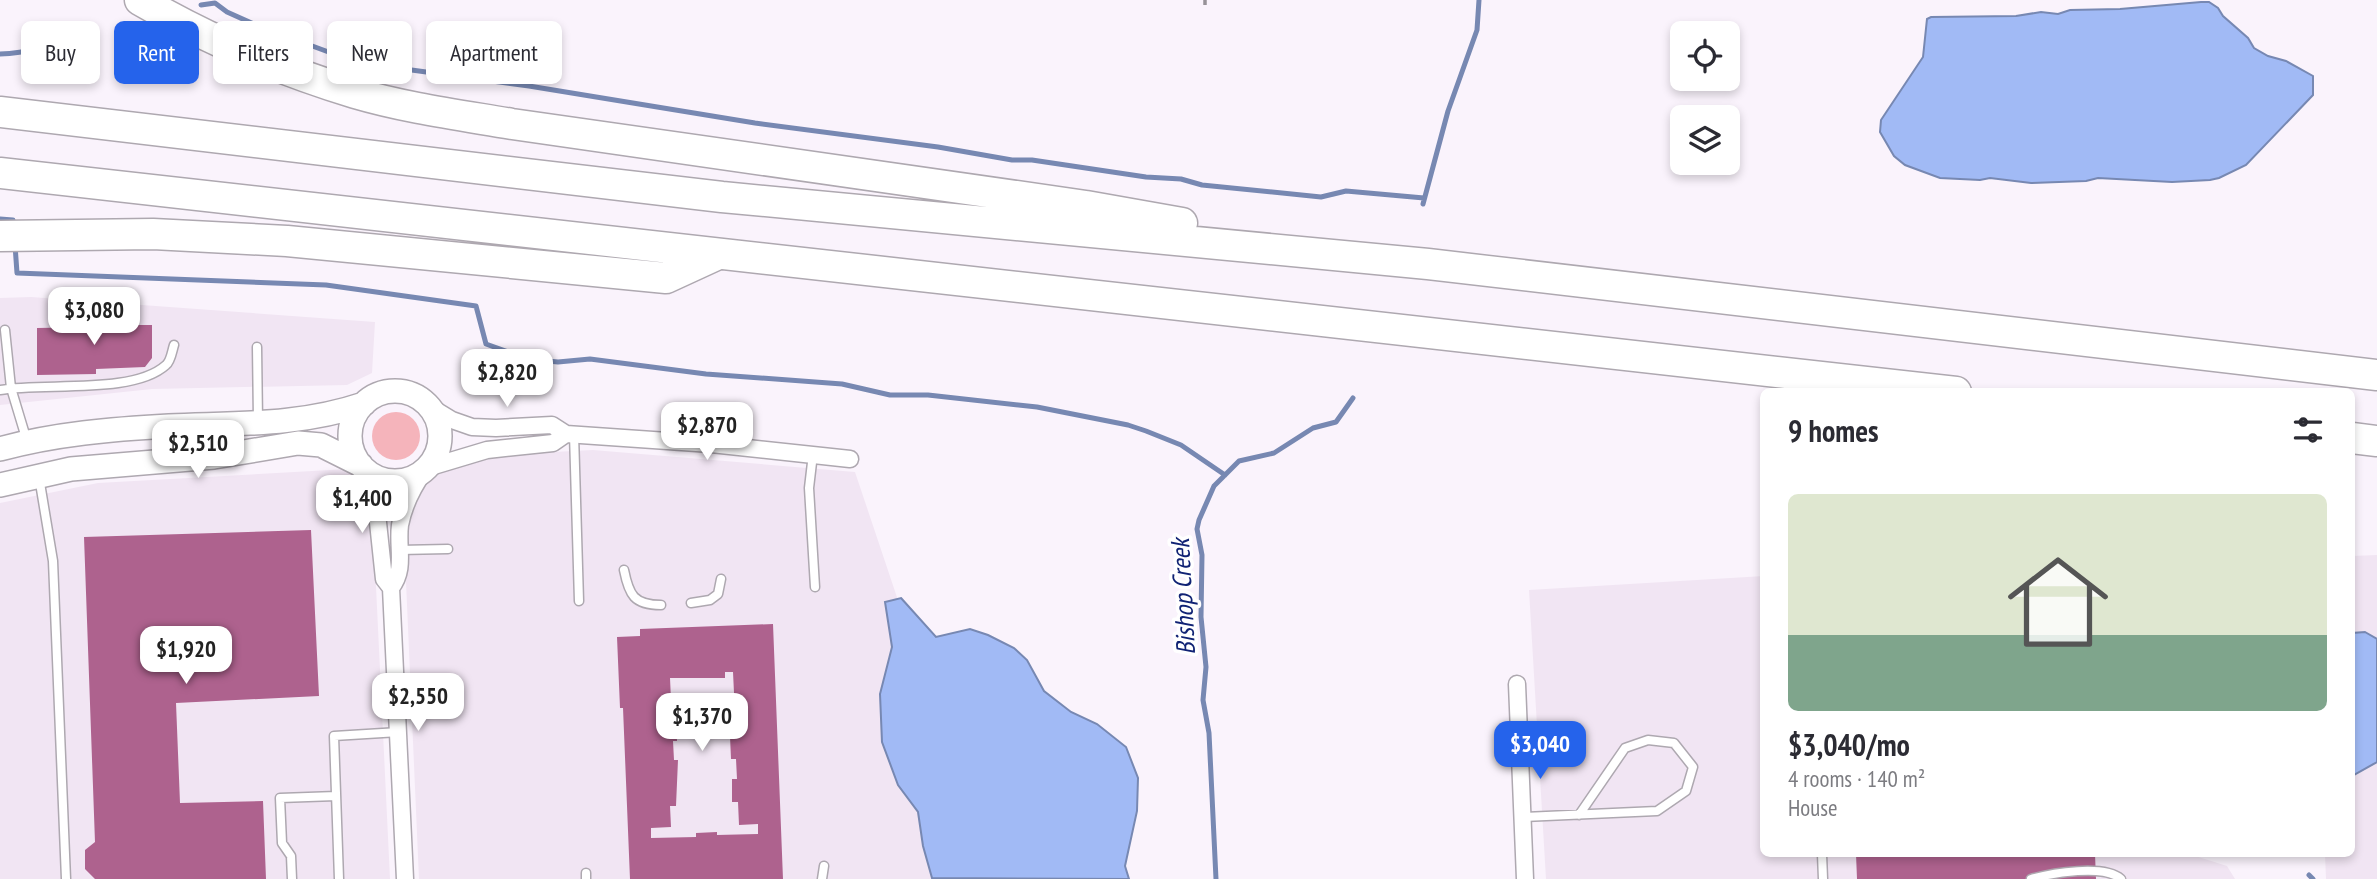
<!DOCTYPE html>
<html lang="en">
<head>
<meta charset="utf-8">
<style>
  body { margin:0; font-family:"PT Sans Narrow",sans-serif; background:#f2f2f3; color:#2b2b33; height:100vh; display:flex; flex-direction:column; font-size:26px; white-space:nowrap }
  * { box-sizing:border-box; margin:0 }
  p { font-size:23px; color:#7c7c81 }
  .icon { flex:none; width:38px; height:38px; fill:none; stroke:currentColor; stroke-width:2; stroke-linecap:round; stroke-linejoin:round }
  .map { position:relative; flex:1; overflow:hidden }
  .details { position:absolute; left:1760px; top:388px; width:595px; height:469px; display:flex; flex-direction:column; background:#fff; border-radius:10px; box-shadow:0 4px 10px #0003 }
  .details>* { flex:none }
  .banner { position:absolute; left:21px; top:21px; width:665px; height:63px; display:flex; gap:14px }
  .tools { position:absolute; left:1670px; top:21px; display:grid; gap:14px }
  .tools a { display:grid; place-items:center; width:70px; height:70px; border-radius:10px; background:#fff; box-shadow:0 4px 10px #0003; font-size:35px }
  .price { position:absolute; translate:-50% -60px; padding:0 16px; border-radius:14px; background:#fff; color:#222; font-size:23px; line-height:46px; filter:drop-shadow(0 2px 4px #0008) }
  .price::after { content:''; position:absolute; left:50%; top:42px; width:21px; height:16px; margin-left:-10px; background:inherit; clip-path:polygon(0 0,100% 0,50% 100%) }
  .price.on { background:#2563eb; color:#fff }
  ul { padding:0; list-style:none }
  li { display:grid; align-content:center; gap:14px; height:371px; padding:0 28px }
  li span { display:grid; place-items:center; height:217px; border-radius:10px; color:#555 }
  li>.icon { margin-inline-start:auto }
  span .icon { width:126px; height:126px; fill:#fffc; stroke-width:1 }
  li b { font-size:30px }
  h2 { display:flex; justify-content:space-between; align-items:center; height:84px; padding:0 28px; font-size:30px }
  .pill { padding:0 24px; border-radius:10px; background:#fff; box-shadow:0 4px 10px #0003; font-size:24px; line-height:63px }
  .pill.on { background:#2563eb; color:#fff }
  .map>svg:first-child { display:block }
</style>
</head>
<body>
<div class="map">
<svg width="2377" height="879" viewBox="0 0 2377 879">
  <rect width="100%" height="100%" fill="#faf3fc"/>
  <path fill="#f1e5f3" d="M 31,297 L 375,322 L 372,373 L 347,385 L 152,389 L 0,405 L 0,298 Z
    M 593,450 L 855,472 L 913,645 L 1023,879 L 419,879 L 405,559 L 408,526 L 414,499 L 431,478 L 463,463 L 514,454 Z
    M 348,469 L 371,482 L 390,879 L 0,879 L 0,503 L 98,483 Z
    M 2377,555 L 2377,879 L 2326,879 L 2325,854 L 2352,854 L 2352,556 Z
    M 1764,576 L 1764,854 L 2189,854 L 2227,866 L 2235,879 L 1546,879 L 1529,590 Z"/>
  <path fill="#f5b4bb" d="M372 436a24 24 0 1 1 48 0a24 24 0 1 1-48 0Z"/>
  <path fill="#a1baf5" stroke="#7788b2" stroke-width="2" d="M 2201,2 L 2209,2 L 2218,8 L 2223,16 L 2248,38 L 2254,48 L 2268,56 L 2286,61 L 2313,76 L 2313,95 L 2246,165 L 2219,178 L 2210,180 L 2172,182 L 2098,178 L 2086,181 L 2031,183 L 1990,178 L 1980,180 L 1940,178 L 1905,165 L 1894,156 L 1880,132 L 1881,120 L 1923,57 L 1927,19 L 1931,17 L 2016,16 L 2041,12 L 2058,14 L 2070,10 L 2120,9 Z
    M 901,598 L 936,637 L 970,629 L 988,635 L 1014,648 L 1027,660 L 1044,691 L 1071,712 L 1097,724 L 1126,747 L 1138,778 L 1137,811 L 1125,866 L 1129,879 L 932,878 L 923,846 L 918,812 L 898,785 L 882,742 L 880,694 L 892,647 L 885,602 Z
    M 2365,632 L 2377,639 L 2377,762 L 2352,776 L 2352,633 Z"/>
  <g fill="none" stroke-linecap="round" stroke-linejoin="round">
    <path stroke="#7788b2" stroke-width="5" d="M 201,5 L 215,3 L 227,12 L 258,26 L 334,54 L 397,68 L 529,86 L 755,123 L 938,147 L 1012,160 L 1032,160 L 1146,177 L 1181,179 L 1202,185 L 1321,197 L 1346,191 L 1424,198
      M 0,54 C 34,53 64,41 96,31
      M 1423,204 L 1448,111 L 1477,30 L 1479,0
      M 0,219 L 13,220 L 14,228
      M 15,245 L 17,273 L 326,285 L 476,306 L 486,344 L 527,359 L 558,362 L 590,359 L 706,374 L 842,384 L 890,395 L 928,395 L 1037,407 L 1128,425 L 1146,431 L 1181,445 L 1225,475
      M 2309,875 L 2313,879
      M 1216,879 L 1209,733 L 1203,700 L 1206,667 L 1201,617 L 1202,555 L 1197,529 L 1199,520 L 1214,486 L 1239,461 L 1274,453 L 1313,428 L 1336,422 L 1353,398"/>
  </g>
  <path fill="#ae628e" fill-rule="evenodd" d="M 92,317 L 126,317 L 127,325 L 152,325 L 152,358 L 145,367 L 96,369 L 96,374 L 37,375 L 37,328 L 92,327 Z
    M 311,530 L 319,696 L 176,703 L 180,803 L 263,801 L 266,879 L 95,879 L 85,869 L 85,850 L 95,842 L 84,537 Z
    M 773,624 L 783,879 L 630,879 L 623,708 L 620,708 L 617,637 L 640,636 L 640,629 ZM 725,672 L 733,672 L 734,693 L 728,693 L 729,716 L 735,715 L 736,736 L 730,736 L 731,759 L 736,759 L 737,779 L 732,779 L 732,802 L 738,802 L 739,825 L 758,824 L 758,834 L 717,835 L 717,832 L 696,833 L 696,837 L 651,838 L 651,828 L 671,827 L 670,806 L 676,806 L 678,760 L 674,760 L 673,741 L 677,741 L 676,716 L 674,716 L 674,700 L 671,700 L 670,678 L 725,678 Z
    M 1856,854 L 2095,854 L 2096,879 L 1857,879 Z"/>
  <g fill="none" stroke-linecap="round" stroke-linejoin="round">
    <g stroke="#aea8b0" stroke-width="11">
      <path id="lane" d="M 5,330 L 11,388 L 27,441
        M 257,347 L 258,421
        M 0,390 C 44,382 133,395 166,365 C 171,361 172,351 174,345
        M 574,434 L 579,601
        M 813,454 L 809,488 L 815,587
        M 39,477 L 53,561 L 66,879
        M 399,550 L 448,549
        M 624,570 C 629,595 634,605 661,605
        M 691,603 L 710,600 L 718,594 L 721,579
        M 1523,817 L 1657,811 L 1686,791 L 1693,767 L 1674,743 L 1648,740 L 1625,748 L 1579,815
        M 1822,854 L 1823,879
        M 586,873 L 586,879
        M 292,879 L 291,856 L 282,843 L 280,798 L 336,796
        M 339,879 L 334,736 L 399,732
        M 822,879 L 824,866
        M 2031,879 C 2052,873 2104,864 2121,879"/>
    </g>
    <g stroke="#aea8b0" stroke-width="19">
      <path id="street" d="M 429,406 L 452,420 L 472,427 L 496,428 L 552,425 L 566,434 L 711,444 L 850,459
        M 363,468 L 377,513 L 384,579 L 391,588 L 405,879
        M 427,468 L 487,450 L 553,443 L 566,434
        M 391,588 C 406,569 397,548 400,525 C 404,504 413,487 425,470
        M 1517,684 L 1525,879"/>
    </g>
    <g stroke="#aea8b0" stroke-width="26">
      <path id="secondary" d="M350 436a45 45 0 1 1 90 0a45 45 0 1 1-90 0Z
        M 0,449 C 54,434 113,429 169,426 C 237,423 299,426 364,404
        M 0,485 L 71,469 L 214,457 L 298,443 L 321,445 L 361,465"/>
    </g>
    <g stroke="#aea8b0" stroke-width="33">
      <path id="highway" d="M 140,0 C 208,40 280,70 355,93 C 406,108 459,115 512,124 L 1086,206 L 1182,223
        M 0,112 L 722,197 L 1428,264 L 2377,375
        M 0,173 L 1956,392
        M 0,236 L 153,234 L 287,241 L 666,278 L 716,255
        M 2352,438 L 2377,441"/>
    </g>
    <path stroke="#979298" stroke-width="3.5" stroke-dasharray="5 5" stroke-linecap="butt" d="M 1205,0 L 1205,7"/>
    <use href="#lane" stroke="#fff" stroke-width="8"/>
    <use href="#street" stroke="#fff" stroke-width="16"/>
    <use href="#secondary" stroke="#fff" stroke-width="23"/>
    <use href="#highway" stroke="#fff" stroke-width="30"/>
  </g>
  <g text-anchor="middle" stroke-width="7" stroke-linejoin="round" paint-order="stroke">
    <g font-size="26" font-style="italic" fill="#102274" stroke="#fff">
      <text transform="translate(1183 597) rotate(-93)" y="9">Bishop Creek</text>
    </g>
  </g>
</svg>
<div class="tools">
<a><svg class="icon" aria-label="locate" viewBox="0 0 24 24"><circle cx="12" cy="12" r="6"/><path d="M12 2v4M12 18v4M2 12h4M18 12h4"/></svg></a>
<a><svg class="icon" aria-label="layers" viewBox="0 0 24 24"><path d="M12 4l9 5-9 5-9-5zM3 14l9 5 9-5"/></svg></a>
</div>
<b class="price" style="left:94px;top:347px">$3,080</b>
<b class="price" style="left:507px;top:409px">$2,820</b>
<b class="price" style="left:707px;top:462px">$2,870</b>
<b class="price" style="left:198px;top:480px">$2,510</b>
<b class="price" style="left:362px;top:535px">$1,400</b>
<b class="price" style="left:186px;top:686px">$1,920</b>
<b class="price" style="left:418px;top:733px">$2,550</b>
<b class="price" style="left:702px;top:753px">$1,370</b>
<b class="price on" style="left:1540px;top:781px">$3,040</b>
<div class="banner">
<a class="pill">Buy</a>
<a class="pill on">Rent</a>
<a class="pill">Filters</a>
<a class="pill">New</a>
<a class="pill">Apartment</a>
</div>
<section class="details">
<h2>9 homes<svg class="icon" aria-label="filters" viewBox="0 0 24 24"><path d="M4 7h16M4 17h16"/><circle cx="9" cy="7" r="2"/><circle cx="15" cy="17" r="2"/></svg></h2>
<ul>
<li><span style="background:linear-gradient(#dfe7d0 65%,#7fa58c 0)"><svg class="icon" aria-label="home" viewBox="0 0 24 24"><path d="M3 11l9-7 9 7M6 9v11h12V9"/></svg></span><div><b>$3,040/mo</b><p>4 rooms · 140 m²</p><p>House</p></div></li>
</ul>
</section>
</div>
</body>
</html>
